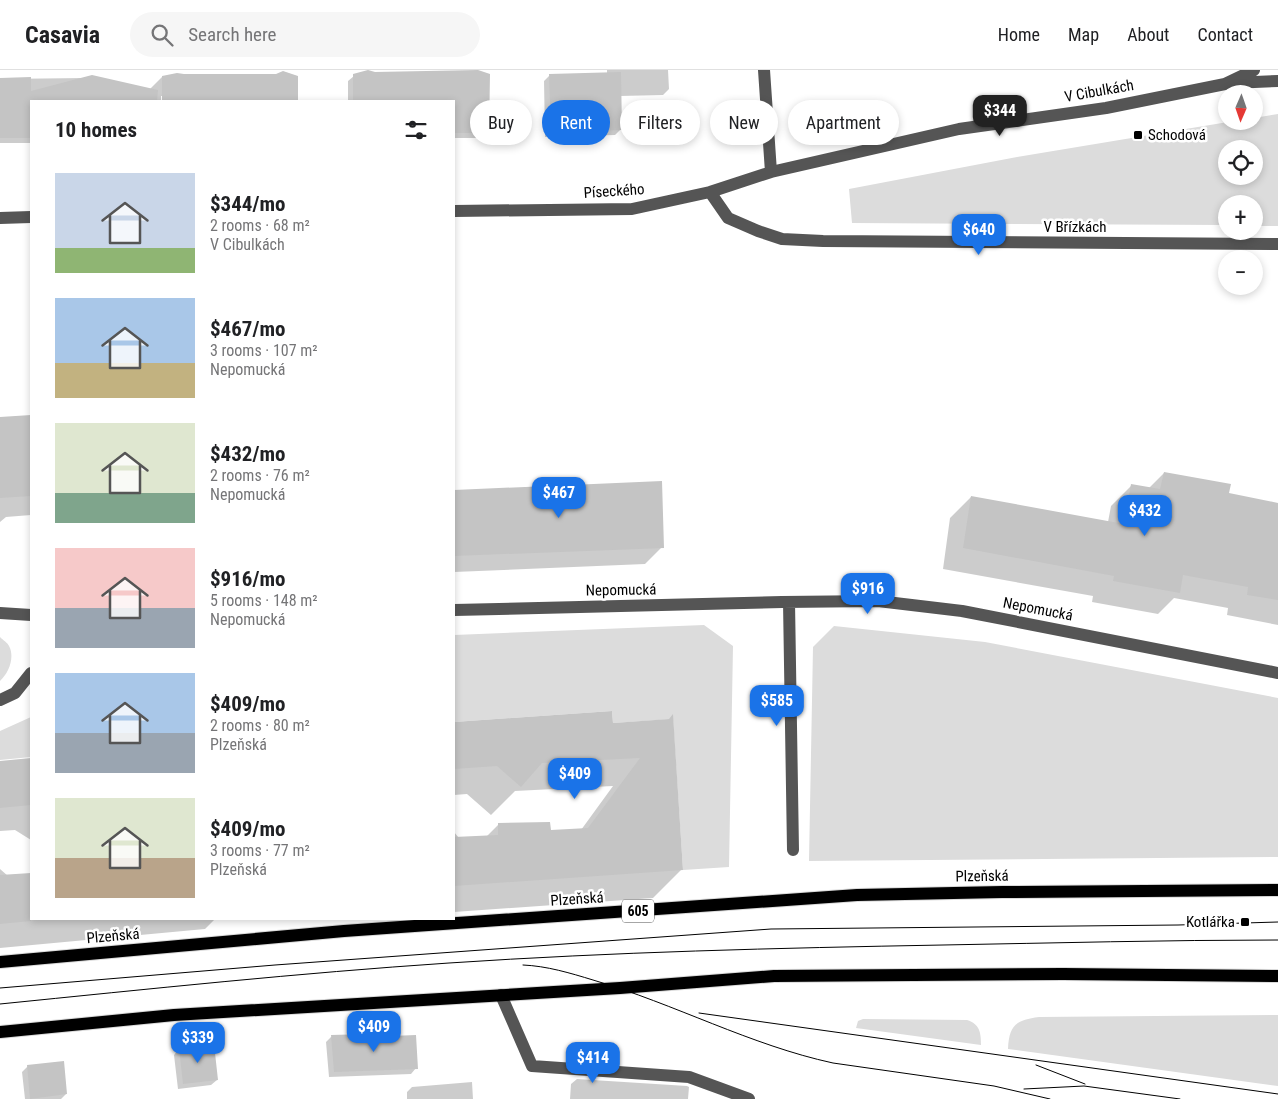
<!DOCTYPE html>
<html lang="en">
<head>
<meta charset="utf-8">
<style>
  body { margin:0; font-family:"Roboto Condensed",sans-serif; background:#f6f6f6; color:#202124; height:100vh; display:flex; flex-direction:column; font-size:19px; white-space:nowrap }
  * { box-sizing:border-box; margin:0 }
  p { font-size:16px; color:#757577 }
  .icon { flex:none; width:28px; height:28px; fill:none; stroke:currentColor; stroke-width:2; stroke-linecap:round; stroke-linejoin:round }
  .map { position:relative; flex:1; overflow:hidden }
  .sheet { position:absolute; left:30px; top:30px; width:425px; height:820px; display:flex; flex-direction:column; background:#fff; border-radius:0px; box-shadow:0 2px 8px #0003 }
  .sheet>* { flex:none }
  .hud { position:absolute; left:470px; top:30px; width:475px; height:45px; display:flex; gap:10px }
  .needle { width:32px; rotate:182deg }
  .buttons { position:absolute; left:1218px; top:15px; display:grid; gap:10px }
  .buttons a { display:grid; place-items:center; width:45px; height:45px; border-radius:50%; background:#fff; box-shadow:0 2px 8px #0003; font-size:25px }
  .price { position:absolute; translate:-50% -42px; padding:0 11px; border-radius:10px; background:#1a73e8; color:#fff; font-size:16px; line-height:32px; filter:drop-shadow(0 1px 2px #0008) }
  .price::after { content:''; position:absolute; left:50%; top:30px; width:15px; height:11px; margin-left:-8px; background:inherit; clip-path:polygon(0 0,100% 0,50% 100%) }
  .price.active { background:#222; color:#fff }
  ul { padding:0; list-style:none }
  li { display:flex; align-items:center; gap:15px; height:125px; padding:0 25px }
  li span { display:grid; place-items:center; flex:none; width:140px; height:100px; border-radius:0px; color:#555 }
  li>.icon { margin-inline-start:auto }
  span .icon { width:60px; height:60px; fill:#fffc; stroke-width:1 }
  li b { font-size:21px }
  h2 { display:flex; justify-content:space-between; align-items:center; height:60px; padding:0 25px; font-size:21px }
  .chip { padding:0 18px; border-radius:22px; background:#fff; box-shadow:0 2px 8px #0003; font-size:18px; line-height:45px }
  .chip.active { background:#1a73e8; color:#fff }
  header { display:flex; align-items:center; gap:30px; box-sizing:border-box; height:70px; padding:0 25px; background:#fff; border-bottom:1px solid #e0e0e0 }
  header strong { font-size:24px }
  nav { display:flex; gap:28px; margin-inline-start:auto; font-size:18px }
  .search { width:350px; height:45px; background:#f6f6f6; display:flex; align-items:center; gap:12px; box-sizing:border-box; padding:0 18px; border-radius:28px; color:#757577; font-size:19px }
  .map>svg:first-child { display:block }
</style>
</head>
<body>
<header>
<strong>Casavia</strong>
<div class="search"><svg class="icon" aria-label="search" viewBox="0 0 24 24"><circle cx="10" cy="10" r="6"/><path d="M15 15l6 6"/></svg>Search here</div>
<nav><a>Home</a><a>Map</a><a>About</a><a>Contact</a></nav>
</header>
<div class="map">
<svg width="1278" height="1029" viewBox="0 0 1278 1029">
  <rect width="100%" height="100%" fill="#fff"/>
  <path fill="#dcdcdc" fill-rule="evenodd" d="M 1278,44 L 1278,156 L 1254,156 L 1254,134 L 1226,134 L 1226,155 L 852,153 L 849,119 L 1017,87 L 1234,51 L 1254,51 L 1254,48 ZM 1226,79 L 1254,79 L 1254,106 L 1226,106 Z
    M 704,555 L 733,576 L 729,797 L 683,800 L 673,649 L 613,653 L 612,641 L 454,652 L 454,565 Z
    M 834,556 L 985,572 L 1278,628 L 1278,787 L 809,791 L 813,577 Z
    M 0,567 C 3,570 8,573 9,576 C 15,587 9,603 0,611 Z
    M 31,647 L 31,687 L 0,690 L 0,661 Z
    M 1278,945 L 1278,1016 L 1008,979 C 1009,955 1016,950 1039,947 Z
    M 863,949 L 967,950 C 980,954 981,963 981,975 L 856,958 L 858,951 Z"/>
  <path fill="#0003" d="M 607,0 L 668,0 L 669,19 L 663,25 L 620,26 L 621,59 L 615,65 L 545,67 L 544,11 L 549,6 L 607,3 Z
    M 467,3 L 488,62 L 483,68 L 454,68 L 454,31 L 348,31 L 348,11 L 354,6 L 375,4 Z
    M 162,7 L 296,7 L 297,31 L 163,31 L 163,26 L 161,26 L 161,31 L 140,31 L 140,29 Z
    M 84,8 L 106,9 L 106,31 L 31,31 L 31,73 L 0,73 L 0,9 Z
    M 31,346 L 31,445 L 6,447 L 0,452 L 0,348 Z
    M 1164,403 L 1227,424 L 1278,434 L 1278,555 L 1227,545 L 1228,538 L 1174,528 L 1158,544 L 1092,532 L 1093,526 L 943,499 L 950,448 L 971,427 L 1108,452 L 1111,436 L 1132,415 L 1149,418 Z
    M 661,412 L 662,477 L 645,494 L 454,502 L 454,421 Z
    M 611,643 L 612,654 L 668,650 L 682,799 L 653,828 L 454,842 L 454,762 L 459,768 L 486,767 L 498,755 L 550,762 L 581,760 L 613,716 L 515,721 L 491,745 L 467,724 L 454,725 L 454,654 Z
    M 31,689 L 31,770 L 15,760 L 0,761 L 0,692 Z
    M 0,799 L 8,806 L 31,804 L 31,849 L 215,849 L 205,859 L 0,878 Z
    M 343,849 L 365,849 L 343,850 Z
    M 331,967 L 366,968 L 416,998 L 411,1004 L 329,1007 L 326,972 Z
    M 179,979 L 217,1010 L 211,1015 L 178,1019 L 174,985 Z
    M 28,996 L 66,1024 L 61,1029 L 25,1029 L 22,1002 Z
    M 577,1009 L 687,1016 L 689,1017 L 688,1029 L 570,1029 L 571,1014 Z
    M 472,1012 L 473,1029 L 407,1029 L 407,1022 L 412,1017 Z"/>
  <path fill="#c4c4c4" d="M 368,0 L 375,2 L 478,0 L 490,4 L 489,63 L 454,63 L 454,31 L 353,31 L 353,4 Z
    M 283,1 L 298,6 L 298,31 L 162,31 L 162,6 L 177,3 L 184,4 L 276,4 Z
    M 621,2 L 622,60 L 551,62 L 549,4 Z
    M 92,5 L 158,20 L 157,31 L 31,31 L 31,68 L 0,68 L 0,8 L 31,7 L 31,21 Z
    M 31,345 L 31,426 L 0,428 L 0,347 Z
    M 1164,402 L 1231,414 L 1229,423 L 1278,433 L 1278,530 L 1247,525 L 1248,517 L 1183,505 L 1180,523 L 1113,511 L 1114,506 L 963,478 L 971,426 L 1124,454 L 1131,414 L 1160,419 Z
    M 662,411 L 664,478 L 454,486 L 454,420 Z
    M 612,641 L 613,653 L 669,649 L 673,644 L 683,800 L 454,816 L 454,767 L 498,765 L 498,753 L 550,752 L 551,760 L 588,758 L 640,688 L 542,693 L 521,717 L 497,696 L 454,699 L 454,652 Z
    M 31,688 L 31,735 L 0,738 L 0,691 Z
    M 31,803 L 31,851 L 0,854 L 0,805 Z
    M 367,964 L 367,967 L 416,965 L 418,999 L 334,1002 L 331,965 Z
    M 214,974 L 218,1010 L 183,1014 L 179,978 Z
    M 64,991 L 67,1024 L 30,1029 L 27,995 Z"/>
  <g fill="none" stroke-linecap="round" stroke-linejoin="round">
    <g stroke="#dbdbdb" stroke-width="14">
      <path id="major" d="M 0,892 L 344,861 L 857,825 L 1002,822 L 1278,820
        M 0,962 L 174,945 L 620,918 L 774,906 L 1063,904 L 1278,906"/>
    </g>
    <path stroke="#555" stroke-width="12" d="M 764,0 L 771,102
      M 1231,13 L 1278,11
      M 710,122 L 728,148 L 758,161 L 782,169 L 823,171 L 1278,174
      M 454,141 L 632,139 L 710,122 L 771,102 L 959,59 L 1106,38 L 1225,14 L 1254,0
      M 0,148 L 31,147
      M 789,532 L 793,780
      M 454,540 L 782,532 L 878,531 L 962,541 L 1278,603
      M 0,543 L 31,545
      M 0,630 L 15,623 L 31,603
      M 501,925 L 532,996 L 689,1007 L 749,1029"/>
    <use href="#major" stroke="#000" stroke-width="12"/>
    <path stroke="#000" stroke-width="1" d="M 523,895 C 547,896 570,903 593,910 C 675,934 750,975 833,993 L 994,1016 L 1050,1029
      M 0,918 L 275,895 L 771,859 L 1178,855 L 1278,852
      M 0,934 C 149,919 299,903 449,893 C 613,882 778,878 943,875 C 1055,873 1166,870 1278,870
      M 699,943 L 1278,1024
      M 1036,995 L 1085,1014
      M 1024,1019 L 1084,1016 L 1180,1029"/>
  </g>
  <g fill="#000" stroke="#fff" stroke-width="2">
    <rect x="1133" y="60" width="10" height="10" rx="2.5"/>
    <rect x="1240" y="847" width="10" height="10" rx="2.5"/>
  </g>
  <g text-anchor="middle" stroke-width="5" stroke-linejoin="round" paint-order="stroke">
    <rect fill="#fff" stroke="#4c4c4c" stroke-width="1" x="622" y="829.5" width="32" height="23" rx="4"/>
    <g font-size="14" font-weight="bold" fill="#000">
      <text x="638" y="846">605</text>
    </g>
    <g font-size="15" fill="#000" stroke="#fff">
      <text transform="translate(1099 21) rotate(-10)" y="5">V Cibulkách</text>
      <text transform="translate(614 121) rotate(-4)" y="5">Píseckého</text>
      <text x="1075" y="162">V Břízkách</text>
      <text transform="translate(621 520) rotate(-1)" y="5">Nepomucká</text>
      <text transform="translate(1038 539) rotate(11)" y="5">Nepomucká</text>
      <text transform="translate(982 806) rotate(-1)" y="5">Plzeňská</text>
      <text transform="translate(577 829) rotate(-4)" y="5">Plzeňská</text>
      <text transform="translate(113 866) rotate(-5)" y="5">Plzeňská</text>
    </g>
    <g font-size="15" fill="#000" stroke="#fff" text-anchor="start">
      <text x="1148" y="70">Schodová</text>
      <text x="1235" y="857" text-anchor="end">Kotlářka</text>
    </g>
  </g>
</svg>
<div class="buttons">
<a><svg class="needle" viewBox="-14 -14 28 28"><path d="M0-13l5 13h-10z" fill="#e53935"/><path d="M0 13l5-13h-10z" fill="#757577"/></svg></a>
<a><svg class="icon" aria-label="locate" viewBox="0 0 24 24"><circle cx="12" cy="12" r="6"/><path d="M12 2v4M12 18v4M2 12h4M18 12h4"/></svg></a>
<a>+</a>
<a>−</a>
</div>
<b class="price active" style="left:1000px;top:67px">$344</b>
<b class="price" style="left:979px;top:186px">$640</b>
<b class="price" style="left:559px;top:449px">$467</b>
<b class="price" style="left:1145px;top:467px">$432</b>
<b class="price" style="left:868px;top:545px">$916</b>
<b class="price" style="left:777px;top:657px">$585</b>
<b class="price" style="left:575px;top:730px">$409</b>
<b class="price" style="left:374px;top:983px">$409</b>
<b class="price" style="left:198px;top:994px">$339</b>
<b class="price" style="left:593px;top:1014px">$414</b>
<div class="hud">
<a class="chip">Buy</a>
<a class="chip active">Rent</a>
<a class="chip">Filters</a>
<a class="chip">New</a>
<a class="chip">Apartment</a>
</div>
<section class="sheet">
<h2>10 homes<svg class="icon" aria-label="filters" viewBox="0 0 24 24"><path d="M4 7h16M4 17h16"/><circle cx="9" cy="7" r="2"/><circle cx="15" cy="17" r="2"/></svg></h2>
<ul>
<li><span style="background:linear-gradient(#c9d6e8 75%,#8fb573 0)"><svg class="icon" aria-label="home" viewBox="0 0 24 24"><path d="M3 11l9-7 9 7M6 9v11h12V9"/></svg></span><div><b>$344/mo</b><p>2 rooms · 68 m²</p><p>V Cibulkách</p></div></li>
<li><span style="background:linear-gradient(#a9c7e8 65%,#c2b280 0)"><svg class="icon" aria-label="home" viewBox="0 0 24 24"><path d="M3 11l9-7 9 7M6 9v11h12V9"/></svg></span><div><b>$467/mo</b><p>3 rooms · 107 m²</p><p>Nepomucká</p></div></li>
<li><span style="background:linear-gradient(#dfe7d0 70%,#7fa58c 0)"><svg class="icon" aria-label="home" viewBox="0 0 24 24"><path d="M3 11l9-7 9 7M6 9v11h12V9"/></svg></span><div><b>$432/mo</b><p>2 rooms · 76 m²</p><p>Nepomucká</p></div></li>
<li><span style="background:linear-gradient(#f6c9c9 60%,#9aa5b1 0)"><svg class="icon" aria-label="home" viewBox="0 0 24 24"><path d="M3 11l9-7 9 7M6 9v11h12V9"/></svg></span><div><b>$916/mo</b><p>5 rooms · 148 m²</p><p>Nepomucká</p></div></li>
<li><span style="background:linear-gradient(#a9c7e8 60%,#9aa5b1 0)"><svg class="icon" aria-label="home" viewBox="0 0 24 24"><path d="M3 11l9-7 9 7M6 9v11h12V9"/></svg></span><div><b>$409/mo</b><p>2 rooms · 80 m²</p><p>Plzeňská</p></div></li>
<li><span style="background:linear-gradient(#dfe7d0 60%,#b9a48a 0)"><svg class="icon" aria-label="home" viewBox="0 0 24 24"><path d="M3 11l9-7 9 7M6 9v11h12V9"/></svg></span><div><b>$409/mo</b><p>3 rooms · 77 m²</p><p>Plzeňská</p></div></li>
</ul>
</section>
</div>
</body>
</html>
